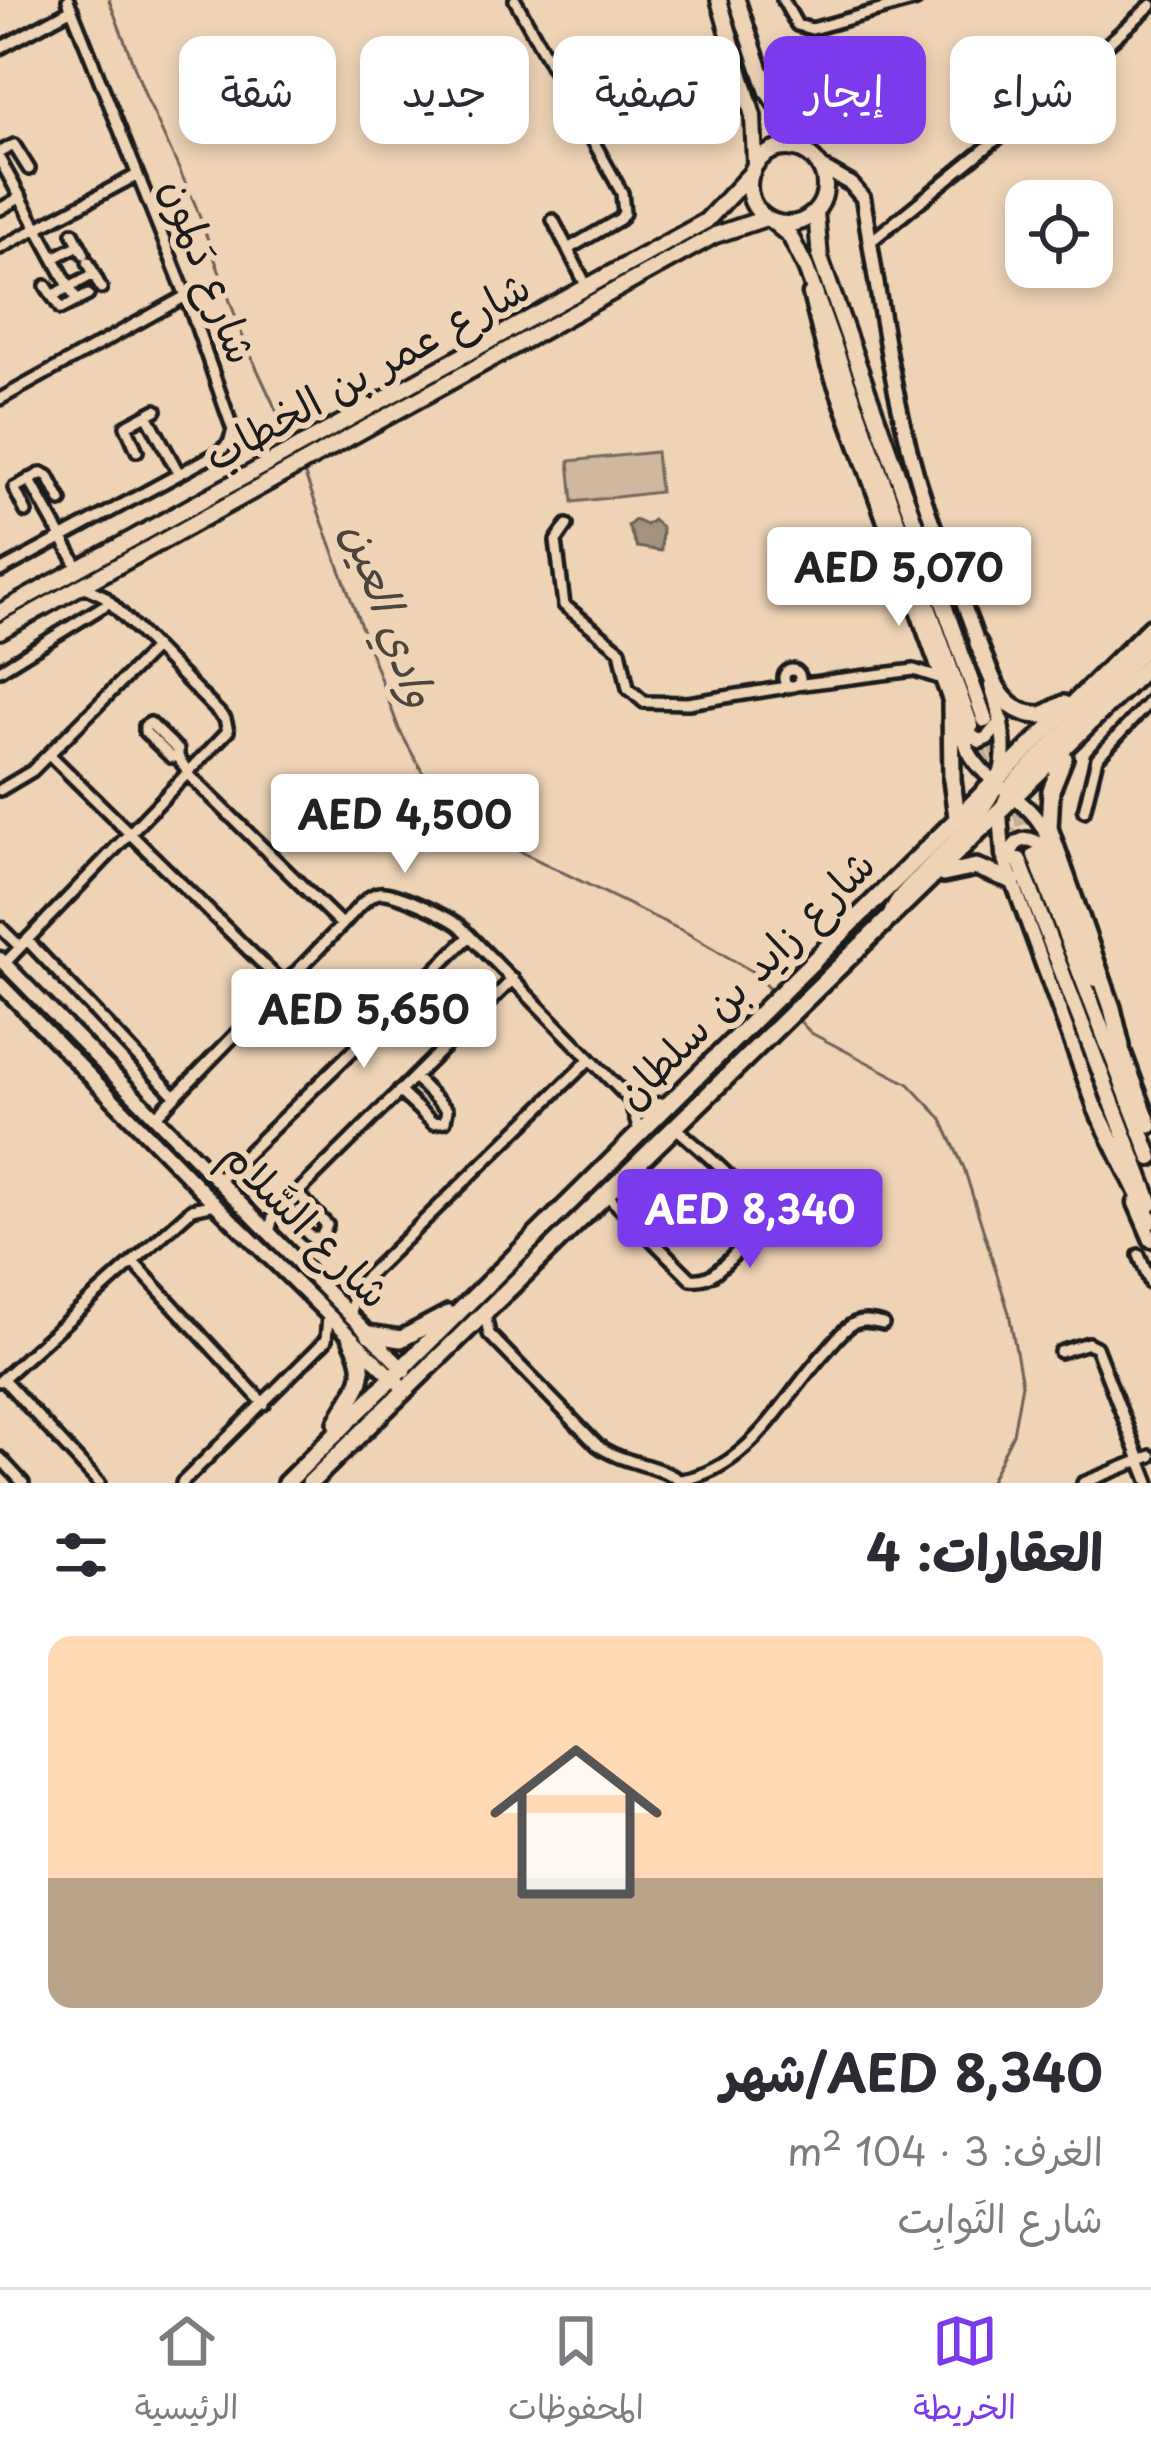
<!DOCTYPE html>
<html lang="ar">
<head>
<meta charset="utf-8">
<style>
  body { margin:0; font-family:"Playpen Sans","Playpen Sans Arabic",sans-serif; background:#f2f2f3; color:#2b2b33; direction:rtl; height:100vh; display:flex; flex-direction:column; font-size:45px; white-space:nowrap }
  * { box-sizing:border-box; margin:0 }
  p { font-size:39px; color:#7c7c81 }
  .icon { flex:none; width:66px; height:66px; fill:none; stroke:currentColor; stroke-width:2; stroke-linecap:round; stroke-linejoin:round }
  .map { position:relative; height:1483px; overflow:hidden; direction:ltr }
  .side { display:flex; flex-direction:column; background:#fff; flex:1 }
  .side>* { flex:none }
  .hud { position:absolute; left:36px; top:36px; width:1080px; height:108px; direction:rtl; display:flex; gap:24px }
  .controls { position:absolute; left:1005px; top:180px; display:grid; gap:24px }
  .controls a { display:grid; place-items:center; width:108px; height:108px; border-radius:24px; background:#fff; box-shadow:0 6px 18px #0003; font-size:60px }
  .price { position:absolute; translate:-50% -102px; padding:0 27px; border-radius:12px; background:#fff; color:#222; font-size:39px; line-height:78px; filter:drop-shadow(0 3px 6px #0008) }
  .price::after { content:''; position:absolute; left:50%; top:72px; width:36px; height:27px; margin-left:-18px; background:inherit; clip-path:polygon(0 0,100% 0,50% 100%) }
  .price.on { background:#7c3aed; color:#fff }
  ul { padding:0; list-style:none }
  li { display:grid; align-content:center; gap:24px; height:636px; padding:0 48px }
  li span { display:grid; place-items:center; height:372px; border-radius:24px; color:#555 }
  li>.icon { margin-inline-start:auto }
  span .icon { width:216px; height:216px; fill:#fffc; stroke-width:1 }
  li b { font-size:51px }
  h2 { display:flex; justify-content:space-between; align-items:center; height:144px; padding:0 48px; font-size:51px }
  .pill { padding:0 42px; border-radius:24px; background:#fff; box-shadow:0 6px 18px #0003; font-size:42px; line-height:108px }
  .pill.on { background:#7c3aed; color:#fff }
  .menu { display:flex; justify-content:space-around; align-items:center; height:168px; border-top:3px solid #e1e1e2; background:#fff; font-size:33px; color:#7c7c81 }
  .menu a { display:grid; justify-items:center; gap:6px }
  .menu .on { color:#7c3aed }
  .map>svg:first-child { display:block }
</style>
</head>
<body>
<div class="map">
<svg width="1151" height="1483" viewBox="0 0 1151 1483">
  <rect width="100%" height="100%" fill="#eed3b5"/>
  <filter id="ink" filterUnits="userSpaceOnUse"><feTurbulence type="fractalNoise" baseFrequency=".00833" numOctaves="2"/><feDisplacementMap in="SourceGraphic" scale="24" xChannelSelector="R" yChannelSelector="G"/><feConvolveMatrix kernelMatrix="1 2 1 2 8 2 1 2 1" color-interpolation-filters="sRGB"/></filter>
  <g filter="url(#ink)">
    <path fill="#d0b89f" stroke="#766a5e" stroke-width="3" d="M 656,452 L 660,492 L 573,502 L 569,461 Z"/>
    <path fill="#a3927e" stroke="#6d6357" stroke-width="3" d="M 635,520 L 646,525 L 653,520 L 662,528 L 661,551 L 637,547 L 628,526 Z"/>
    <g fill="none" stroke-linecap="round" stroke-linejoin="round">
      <path stroke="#6d6357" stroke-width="3" d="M 109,0 L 146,97 L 195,204 L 245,343 L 291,442
        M 302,467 L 399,729 L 433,792 L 476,830 L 687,933 L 753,972 L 771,991
        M 794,1015 L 811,1033 L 909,1084 L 941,1118 L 964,1168 L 1009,1313 L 1022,1384 L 1013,1434 L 989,1483"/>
      <path stroke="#c4ae96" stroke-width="14" stroke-dasharray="14 7" stroke-linecap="butt" d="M 987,725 L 1003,772
        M 973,731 L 1018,857
        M 1011,792 L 1033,850"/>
      <g stroke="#1c1c1c" stroke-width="18">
        <path id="street" d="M 515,0 L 622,193 L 624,213 L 620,219 L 568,249
          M 783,0 L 797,25 L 812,29 L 916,0
          M 0,48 L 72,9
          M 0,152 L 14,145 L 29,169
          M 0,160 L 77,301
          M 0,209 L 21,197
          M 553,220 L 587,287
          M 73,233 L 84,254
          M 870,242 L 1049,97 L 1151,5
          M 0,248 L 137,175
          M 54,258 L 79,245
          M 88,262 L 101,288
          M 46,286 L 61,309 L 88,295
          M 52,296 L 94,274
          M 0,399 L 186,296
          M 147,415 L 179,474
          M 137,451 L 126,426 L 156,410
          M 29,479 L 79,569
          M 26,512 L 14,488 L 42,473 L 48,476 L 61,501
          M 567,525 L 556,541 L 564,605 L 620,650 L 628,688 L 644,702 L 688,703 L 793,686
          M 0,571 L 218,453 L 229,443 L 233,430 L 186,296 L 68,0
          M784 678a8 8 0 1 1 16 0a8 8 0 1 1-16 0Z
          M 0,670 L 110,602
          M 796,685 L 914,670 L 942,679
          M 150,723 L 178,750 L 178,757 L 171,757 L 145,732 L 145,726 Z
          M 49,754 L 284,985
          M 178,757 L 191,777 L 342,925
          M 0,790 L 32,771 L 155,648
          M 1084,811 L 1097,758 L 1151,700
          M 0,927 L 20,947
          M 27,940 L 175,1096
          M 5,963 L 228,731 L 225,719 L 104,596 L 82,586
          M 399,1091 L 433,1123 L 445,1121 L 447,1110 L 414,1077
          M 630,1100 L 645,1105 L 665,1103
          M 155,1117 L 342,925 C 351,916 366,895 379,893 C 393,890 448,917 460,926 L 630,1100 L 640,1134
          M 215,1178 L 227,1173 L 470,936
          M 605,1193 L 691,1279 C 710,1281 717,1271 730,1259 C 740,1248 756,1238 758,1222 C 761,1197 693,1144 674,1126
          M 281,1208 L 312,1238 L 321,1237 L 327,1225 L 297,1193
          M 269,1233 L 273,1217 L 513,979
          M 1139,1255 L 1151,1284
          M 133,1262 L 264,1404
          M 351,1314 L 354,1289 L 590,1059
          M 485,1314 L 489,1334 L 597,1445 C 624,1465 658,1463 683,1483
          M 1060,1352 L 1088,1343 L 1096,1347 L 1149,1483
          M 3,1379 L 99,1483
          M 0,1381 L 192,1209 L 215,1204
          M 0,1458 L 23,1483
          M 681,1480 C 751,1469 783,1397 827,1350 C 835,1341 844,1328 855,1323 C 864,1319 873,1322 883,1324
          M 182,1483 L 326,1340 L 328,1317
          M 1083,1483 L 1151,1456"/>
      </g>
      <g stroke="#1c1c1c" stroke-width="21">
        <path id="secondary" d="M 821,167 L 851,184 L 863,198 C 878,291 890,383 916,473 C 933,533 960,590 980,649
          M 810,294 L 828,365 L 968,750 C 987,788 1032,797 1047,837
          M 962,731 L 980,741 L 987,738 L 1002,721
          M 1009,862 C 1011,842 1025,832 1042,846 L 1096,980
          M 890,915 C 895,897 911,885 924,871 C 989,804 1024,785 991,686
          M 0,959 L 405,1371
          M 0,984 L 215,1204 L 405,1390
          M 1118,1037 L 1151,1126
          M 1099,1118 L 1003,855 L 1000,812 L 1011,785 L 1151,644
          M 1135,1203 L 1151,1240"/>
      </g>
      <g stroke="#1c1c1c" stroke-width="22">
        <path id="primary" d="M 719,0 L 753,116 L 755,164
          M 737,0 L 768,92 L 807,153
          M749 186a38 38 0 1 1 76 0a38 38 0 1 1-76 0Z
          M 816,212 L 820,258 L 985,720
          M 773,222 L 790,236 L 806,268 L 971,726
          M 0,612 L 706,221 L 752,172
          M 0,631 L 715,235 L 766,218
          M 1035,855 L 1151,1158
          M 1019,860 L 1151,1204
          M 1096,1109 L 1151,1221"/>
      </g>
      <g stroke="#1c1c1c" stroke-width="24">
        <path id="highway" d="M 978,643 C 992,677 1000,716 1043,715 L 1064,704
          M 951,704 L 952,780 L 957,817
          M 1064,758 L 1051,790 L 1049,828 L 1112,1008 L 1121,1046
          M 943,874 L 976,867 L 1013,881
          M 369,1334 L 401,1339 L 448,1314
          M 337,1423 C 355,1388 373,1379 352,1340
          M 286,1483 L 1151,627
          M 310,1483 L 1151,663"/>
      </g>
      <use href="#street" stroke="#eed3b5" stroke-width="9"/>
      <use href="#secondary" stroke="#eed3b5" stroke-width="12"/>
      <use href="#primary" stroke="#eed3b5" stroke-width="14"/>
      <use href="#highway" stroke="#eed3b5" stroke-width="15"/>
    </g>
  </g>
  <g text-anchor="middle" stroke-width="12" stroke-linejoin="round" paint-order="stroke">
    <g font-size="42" fill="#1c1c1c" stroke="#eed3b5">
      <text transform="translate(209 271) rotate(69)" y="15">شارع دَلمون</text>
      <text transform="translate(367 371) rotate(-29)" y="15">شارع عمر بن الخطاب</text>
      <text transform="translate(745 979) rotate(-45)" y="15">شارع زايد بن سلطان</text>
      <text transform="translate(306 1224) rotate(45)" y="15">شارع السَّلام</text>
    </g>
    <g font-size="45" font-style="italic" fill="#4b453e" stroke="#eed3b5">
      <text transform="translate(390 614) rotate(70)" y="16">وادي العين</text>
    </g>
  </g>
</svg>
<div class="controls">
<a><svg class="icon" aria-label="locate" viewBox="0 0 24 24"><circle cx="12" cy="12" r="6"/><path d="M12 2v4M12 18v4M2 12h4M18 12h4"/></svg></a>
</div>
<b class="price" style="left:899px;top:629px">AED 5,070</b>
<b class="price" style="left:405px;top:876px">AED 4,500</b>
<b class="price" style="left:364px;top:1071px">AED 5,650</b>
<b class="price on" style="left:750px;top:1271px">AED 8,340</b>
<div class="hud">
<a class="pill">شراء</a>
<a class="pill on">إيجار</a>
<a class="pill">تصفية</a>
<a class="pill">جديد</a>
<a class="pill">شقة</a>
</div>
</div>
<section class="side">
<h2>العقارات: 4<svg class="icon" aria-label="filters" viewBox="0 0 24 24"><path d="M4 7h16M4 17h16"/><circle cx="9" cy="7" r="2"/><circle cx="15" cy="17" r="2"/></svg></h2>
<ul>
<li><span style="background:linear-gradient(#ffd9b3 65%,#b9a48a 0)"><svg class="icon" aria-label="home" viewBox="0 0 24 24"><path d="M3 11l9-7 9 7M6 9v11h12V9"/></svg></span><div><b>AED 8,340/شهر</b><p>الغرف: 3 · 104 m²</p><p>شارع الثَوابِت</p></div></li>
</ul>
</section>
<nav class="menu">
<a class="on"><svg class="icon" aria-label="map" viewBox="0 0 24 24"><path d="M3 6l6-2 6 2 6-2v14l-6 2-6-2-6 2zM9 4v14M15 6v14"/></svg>الخريطة</a>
<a><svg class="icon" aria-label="saved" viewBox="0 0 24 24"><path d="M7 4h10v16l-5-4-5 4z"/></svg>المحفوظات</a>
<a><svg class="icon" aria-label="home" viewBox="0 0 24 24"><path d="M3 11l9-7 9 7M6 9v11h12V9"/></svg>الرئيسية</a>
</nav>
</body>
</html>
